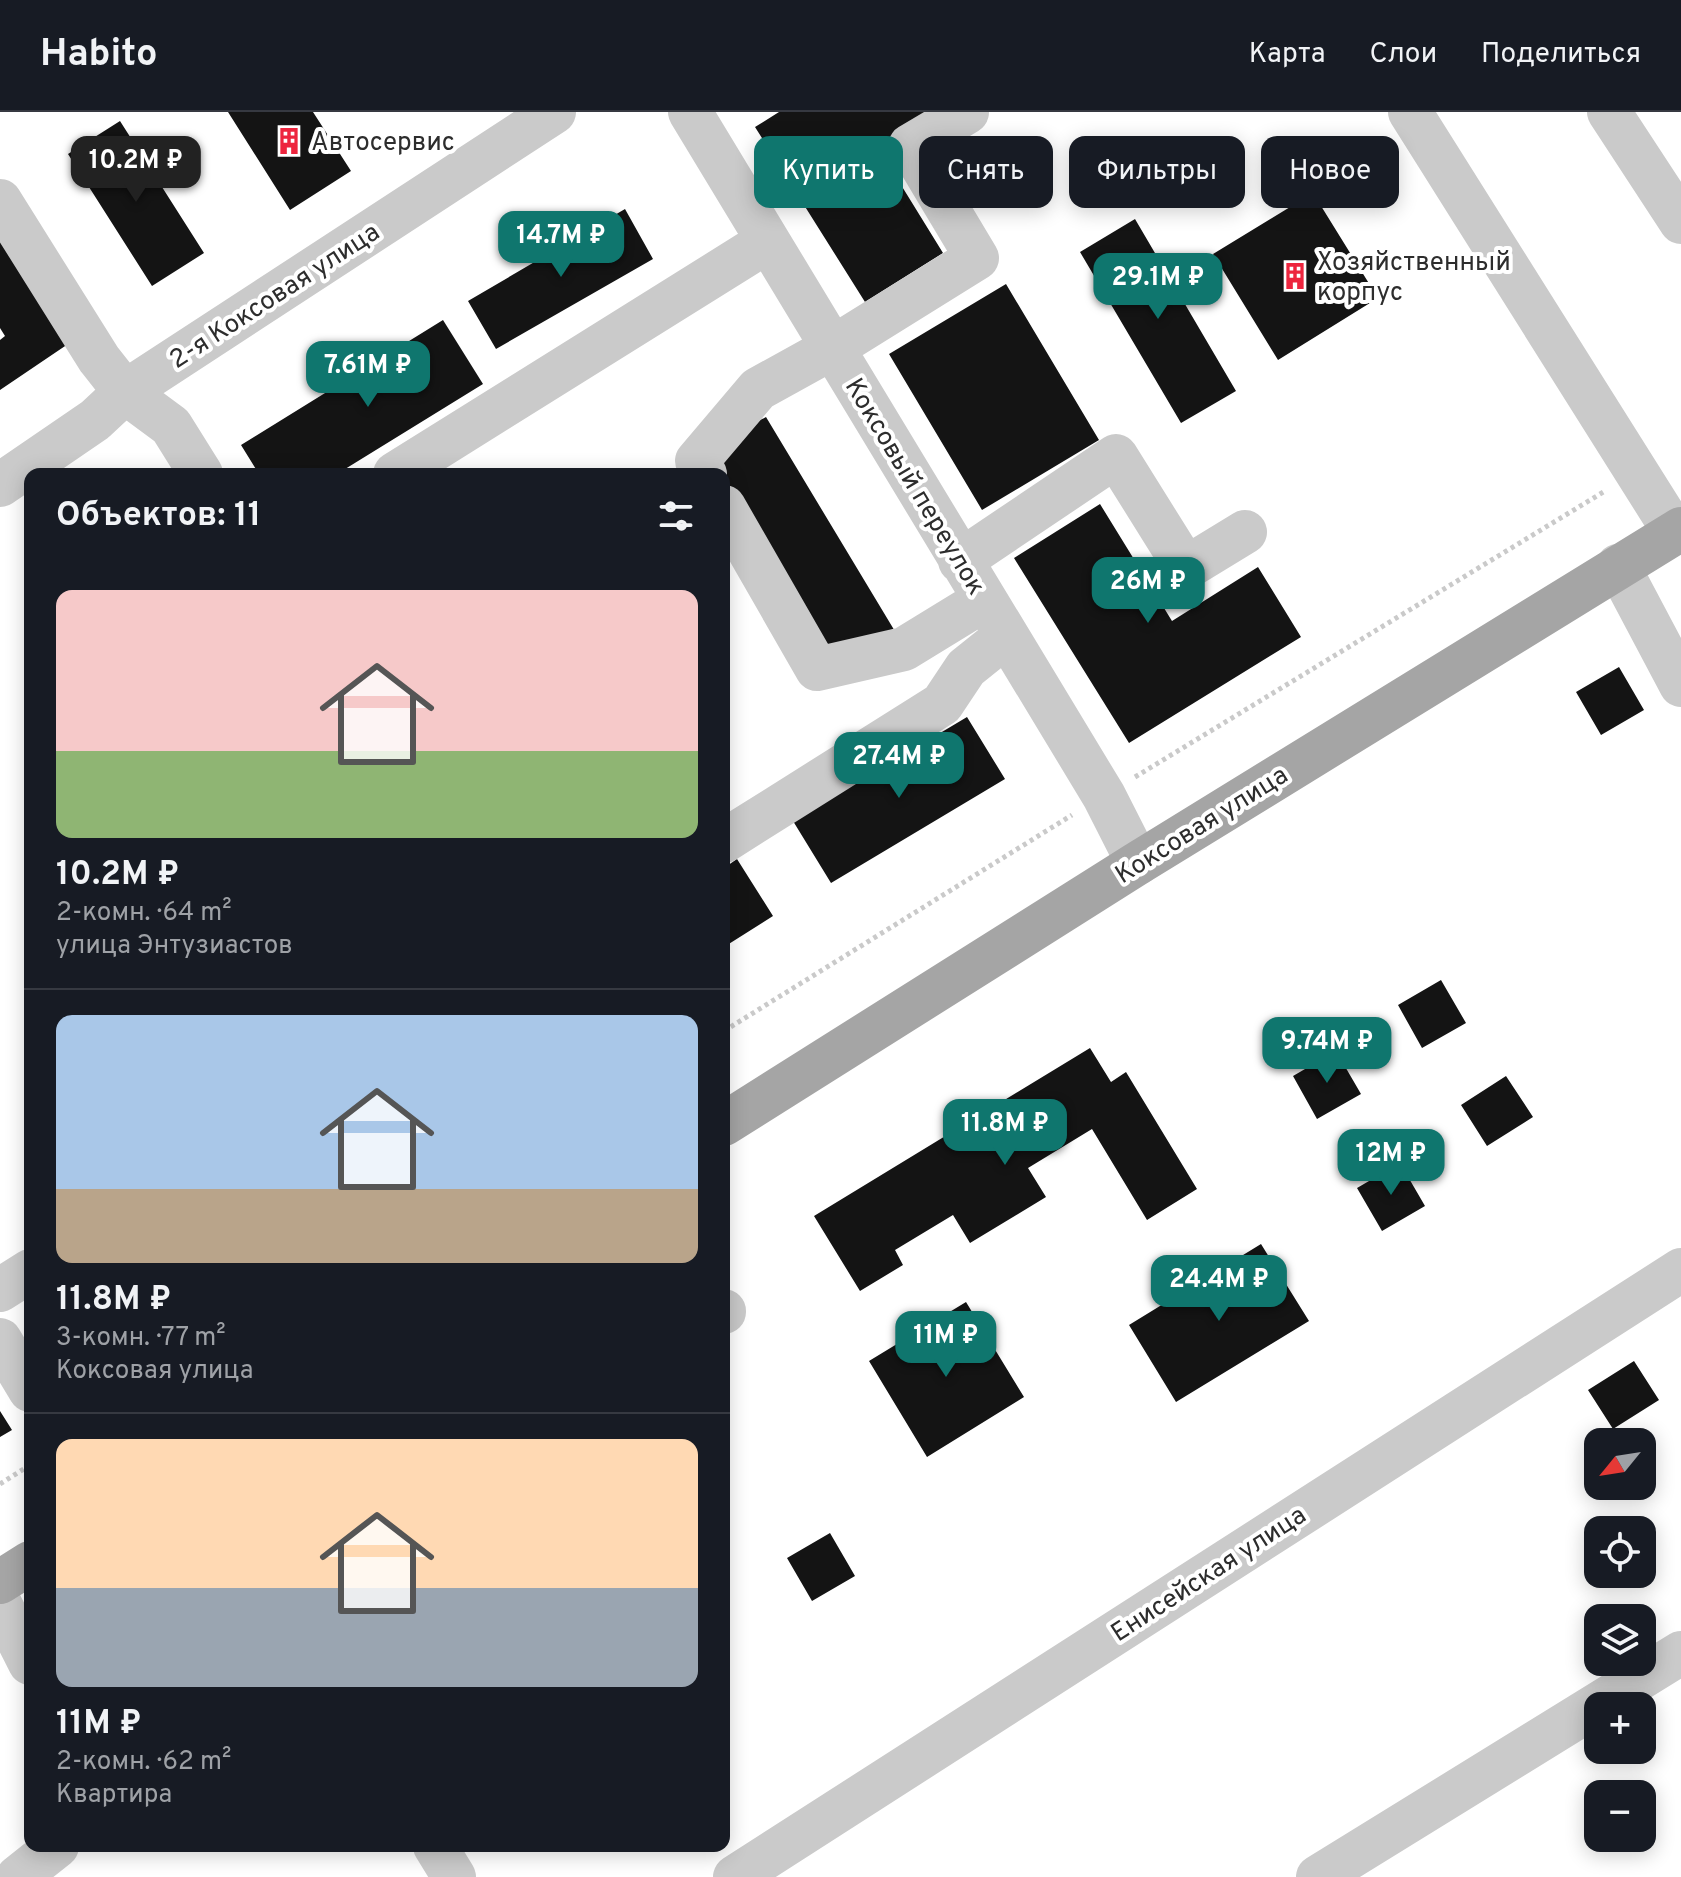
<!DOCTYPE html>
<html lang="ru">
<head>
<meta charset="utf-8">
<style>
  body { margin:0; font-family:Overpass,sans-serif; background:#242831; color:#f1f3f6; height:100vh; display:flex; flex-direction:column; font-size:30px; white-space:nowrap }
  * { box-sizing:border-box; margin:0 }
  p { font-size:26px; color:#9ea1a6 }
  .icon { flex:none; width:44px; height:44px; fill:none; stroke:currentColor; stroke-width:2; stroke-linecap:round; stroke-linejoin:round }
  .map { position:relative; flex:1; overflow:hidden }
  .drawer { position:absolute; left:24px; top:356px; width:706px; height:1384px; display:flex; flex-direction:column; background:#171b24; border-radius:16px; box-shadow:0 4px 20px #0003 }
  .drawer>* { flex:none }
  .guide { position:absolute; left:754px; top:24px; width:760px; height:72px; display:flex; gap:16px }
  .needle { width:52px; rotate:240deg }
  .buttons { position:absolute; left:1584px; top:1316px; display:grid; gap:16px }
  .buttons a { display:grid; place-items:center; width:72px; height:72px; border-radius:16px; background:#171b24; box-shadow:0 4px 20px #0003; font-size:40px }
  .price { position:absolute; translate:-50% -68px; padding:0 18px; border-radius:16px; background:#0f766e; color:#fff; font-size:26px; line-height:52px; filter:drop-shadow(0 2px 4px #0008) }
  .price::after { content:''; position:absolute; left:50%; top:48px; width:24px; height:18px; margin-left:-12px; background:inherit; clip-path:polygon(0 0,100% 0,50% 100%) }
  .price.current { background:#222; color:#fff }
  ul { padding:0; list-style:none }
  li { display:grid; align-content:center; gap:16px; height:424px; padding:0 32px }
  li+li { border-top:2px solid #363941 }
  li span { display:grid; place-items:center; height:248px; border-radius:16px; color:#555 }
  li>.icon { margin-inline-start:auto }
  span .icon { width:144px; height:144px; fill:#fffc; stroke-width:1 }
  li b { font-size:34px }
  h2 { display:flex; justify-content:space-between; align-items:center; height:96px; padding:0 32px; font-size:34px }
  .chip { padding:0 28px; border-radius:16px; background:#171b24; box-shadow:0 4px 20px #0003; font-size:28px; line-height:72px }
  .chip.current { background:#0f766e; color:#fff }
  header { display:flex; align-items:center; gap:48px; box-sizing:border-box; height:112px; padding:0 40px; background:#171b24; border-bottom:2px solid #363941 }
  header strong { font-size:38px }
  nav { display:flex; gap:44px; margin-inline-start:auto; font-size:28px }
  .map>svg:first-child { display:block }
</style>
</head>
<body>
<header>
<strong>Habito</strong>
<nav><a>Карта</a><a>Слои</a><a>Поделиться</a></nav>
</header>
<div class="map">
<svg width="1681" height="1765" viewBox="0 0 1681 1765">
  <rect width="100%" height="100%" fill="#fff"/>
  <path fill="#141414" d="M 228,0 L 313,0 L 351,59 L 290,98 Z
    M 779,0 L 932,0 L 877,34 L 943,141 L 865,190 L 755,15 Z
    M 120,9 L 204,141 L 152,174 L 68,42 Z
    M 1313,81 L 1378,186 L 1278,248 L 1213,142 Z
    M 625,97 L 653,147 L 496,237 L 468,189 Z
    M 1135,107 L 1236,279 L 1181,311 L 1080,140 Z
    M 0,126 L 71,230 L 0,278 L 0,228 L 5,224 L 0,216 Z
    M 1006,172 L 1099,328 L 982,398 L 889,242 Z
    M 443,208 L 483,272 L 337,362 L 259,362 L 241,333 Z
    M 766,305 L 896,521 L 830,537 L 719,358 L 738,320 Z
    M 1100,392 L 1172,509 L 1258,455 L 1301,525 L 1129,631 L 1014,446 Z
    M 1619,555 L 1644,598 L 1601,623 L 1576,580 Z
    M 967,605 L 1005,667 L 831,771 L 793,709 Z
    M 737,747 L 773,804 L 724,835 L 724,756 Z
    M 1441,868 L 1466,911 L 1422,936 L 1398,893 Z
    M 1090,936 L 1111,970 L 1126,960 L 1197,1077 L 1147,1108 L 1092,1017 L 1028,1056 L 1046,1085 L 970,1131 L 953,1103 L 895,1138 L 903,1153 L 860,1179 L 814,1104 Z
    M 1336,939 L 1361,982 L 1317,1007 L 1293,964 Z
    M 1506,964 L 1533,1005 L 1487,1034 L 1461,993 Z
    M 1400,1051 L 1425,1094 L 1382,1119 L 1357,1076 Z
    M 1261,1132 L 1309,1209 L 1176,1290 L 1129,1213 Z
    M 966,1190 L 1024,1285 L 927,1345 L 869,1249 Z
    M 1634,1249 L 1659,1288 L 1613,1317 L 1588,1278 Z
    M 0,1299 L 12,1318 L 0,1325 Z
    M 830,1421 L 855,1464 L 812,1489 L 787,1446 Z"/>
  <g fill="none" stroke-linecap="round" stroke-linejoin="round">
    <path stroke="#cacaca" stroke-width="5" stroke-dasharray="4 4" stroke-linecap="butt" d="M 1135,665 L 1605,379
      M 724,919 L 1072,703
      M 0,1372 L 30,1353"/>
    <path stroke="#cacaca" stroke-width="44" d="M 690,0 L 1104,684 L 1138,751
      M 1410,0 L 1675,421
      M 1609,0 L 1681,110
      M 0,89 L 99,247 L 125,280 L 171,314 L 201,362
      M 395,362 L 768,129
      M 705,362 L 697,349 L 758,277 L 834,235 L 977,146 L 910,34 L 967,0
      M 0,373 L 95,308 L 125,280 L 554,0
      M 724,395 L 817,557 L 904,537 L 984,488
      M 960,449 L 1116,344 L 1186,456 L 1245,420
      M 1618,454 L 1681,573
      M 724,729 L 942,592 L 966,556 L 1006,524
      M 0,1178 L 30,1159
      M 724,1199 L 724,1200
      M 0,1228 L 30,1278
      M 0,1492 L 30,1551
      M 435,1734 L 454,1765
      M 18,1765 L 57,1734
      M 735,1765 L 1681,1158
      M 1318,1765 L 1681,1541"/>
    <path stroke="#a5a5a5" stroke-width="44" d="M 724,1012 L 1138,751 L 1681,417
      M 0,1470 L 30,1451"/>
  </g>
  <defs>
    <g id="building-bare" transform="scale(2.16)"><path d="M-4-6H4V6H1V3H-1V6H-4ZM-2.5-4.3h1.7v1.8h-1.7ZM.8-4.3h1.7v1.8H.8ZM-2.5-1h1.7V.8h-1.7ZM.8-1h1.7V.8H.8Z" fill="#ed253e" stroke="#fff" stroke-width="2.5" paint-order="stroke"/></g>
  </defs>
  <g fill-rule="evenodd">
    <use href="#building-bare" x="289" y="29"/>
    <use href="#building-bare" x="1295" y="164"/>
  </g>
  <g text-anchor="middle" stroke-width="8" stroke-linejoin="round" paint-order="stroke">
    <g font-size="26" fill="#2d2d2d" stroke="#fff" text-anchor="start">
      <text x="311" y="38">Автосервис</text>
      <text x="1317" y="158">Хозяйственный<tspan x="1317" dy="30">корпус</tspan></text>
    </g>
    <g font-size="26" fill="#2d2d2d" stroke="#fff">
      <text transform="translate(274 183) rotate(-33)" y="9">2-я Коксовая улица</text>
      <text transform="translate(916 374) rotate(59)" y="9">Коксовый переулок</text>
      <text transform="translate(1201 712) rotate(-32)" y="9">Коксовая улица</text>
      <text transform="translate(1208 1461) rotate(-33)" y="9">Енисейская улица</text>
    </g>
  </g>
</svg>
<div class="buttons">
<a><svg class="needle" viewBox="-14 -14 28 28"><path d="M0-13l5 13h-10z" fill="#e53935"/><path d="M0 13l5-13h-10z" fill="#9ea1a6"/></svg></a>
<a><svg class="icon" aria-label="locate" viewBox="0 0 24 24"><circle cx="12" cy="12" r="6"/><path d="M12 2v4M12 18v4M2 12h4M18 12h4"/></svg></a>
<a><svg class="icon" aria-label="layers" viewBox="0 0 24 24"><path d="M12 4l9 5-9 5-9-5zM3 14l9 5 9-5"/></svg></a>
<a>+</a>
<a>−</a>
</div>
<b class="price current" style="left:136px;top:92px">10.2M ₽</b>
<b class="price" style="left:561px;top:167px">14.7M ₽</b>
<b class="price" style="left:1158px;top:209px">29.1M ₽</b>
<b class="price" style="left:368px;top:297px">7.61M ₽</b>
<b class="price" style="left:1148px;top:513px">26M ₽</b>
<b class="price" style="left:899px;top:688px">27.4M ₽</b>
<b class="price" style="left:1327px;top:973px">9.74M ₽</b>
<b class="price" style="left:1005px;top:1055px">11.8M ₽</b>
<b class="price" style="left:1391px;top:1085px">12M ₽</b>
<b class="price" style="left:1219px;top:1211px">24.4M ₽</b>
<b class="price" style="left:946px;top:1267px">11M ₽</b>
<div class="guide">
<a class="chip current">Купить</a>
<a class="chip">Снять</a>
<a class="chip">Фильтры</a>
<a class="chip">Новое</a>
</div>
<section class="drawer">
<h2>Объектов: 11<svg class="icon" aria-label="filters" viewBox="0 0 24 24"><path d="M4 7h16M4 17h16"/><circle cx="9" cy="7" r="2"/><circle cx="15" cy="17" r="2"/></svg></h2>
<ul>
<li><span style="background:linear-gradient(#f6c9c9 65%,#8fb573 0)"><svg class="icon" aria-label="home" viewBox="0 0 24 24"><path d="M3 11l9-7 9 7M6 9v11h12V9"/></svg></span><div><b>10.2M ₽</b><p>2-комн. · 64 m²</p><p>улица Энтузиастов</p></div></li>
<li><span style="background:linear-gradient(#a9c7e8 70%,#b9a48a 0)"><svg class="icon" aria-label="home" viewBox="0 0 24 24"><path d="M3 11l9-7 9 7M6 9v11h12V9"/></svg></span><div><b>11.8M ₽</b><p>3-комн. · 77 m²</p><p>Коксовая улица</p></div></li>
<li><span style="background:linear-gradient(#ffd9b3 60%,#9aa5b1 0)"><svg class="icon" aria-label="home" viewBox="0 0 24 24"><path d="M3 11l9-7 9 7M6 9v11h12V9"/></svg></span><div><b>11M ₽</b><p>2-комн. · 62 m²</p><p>Квартира</p></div></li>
</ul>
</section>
</div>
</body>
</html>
